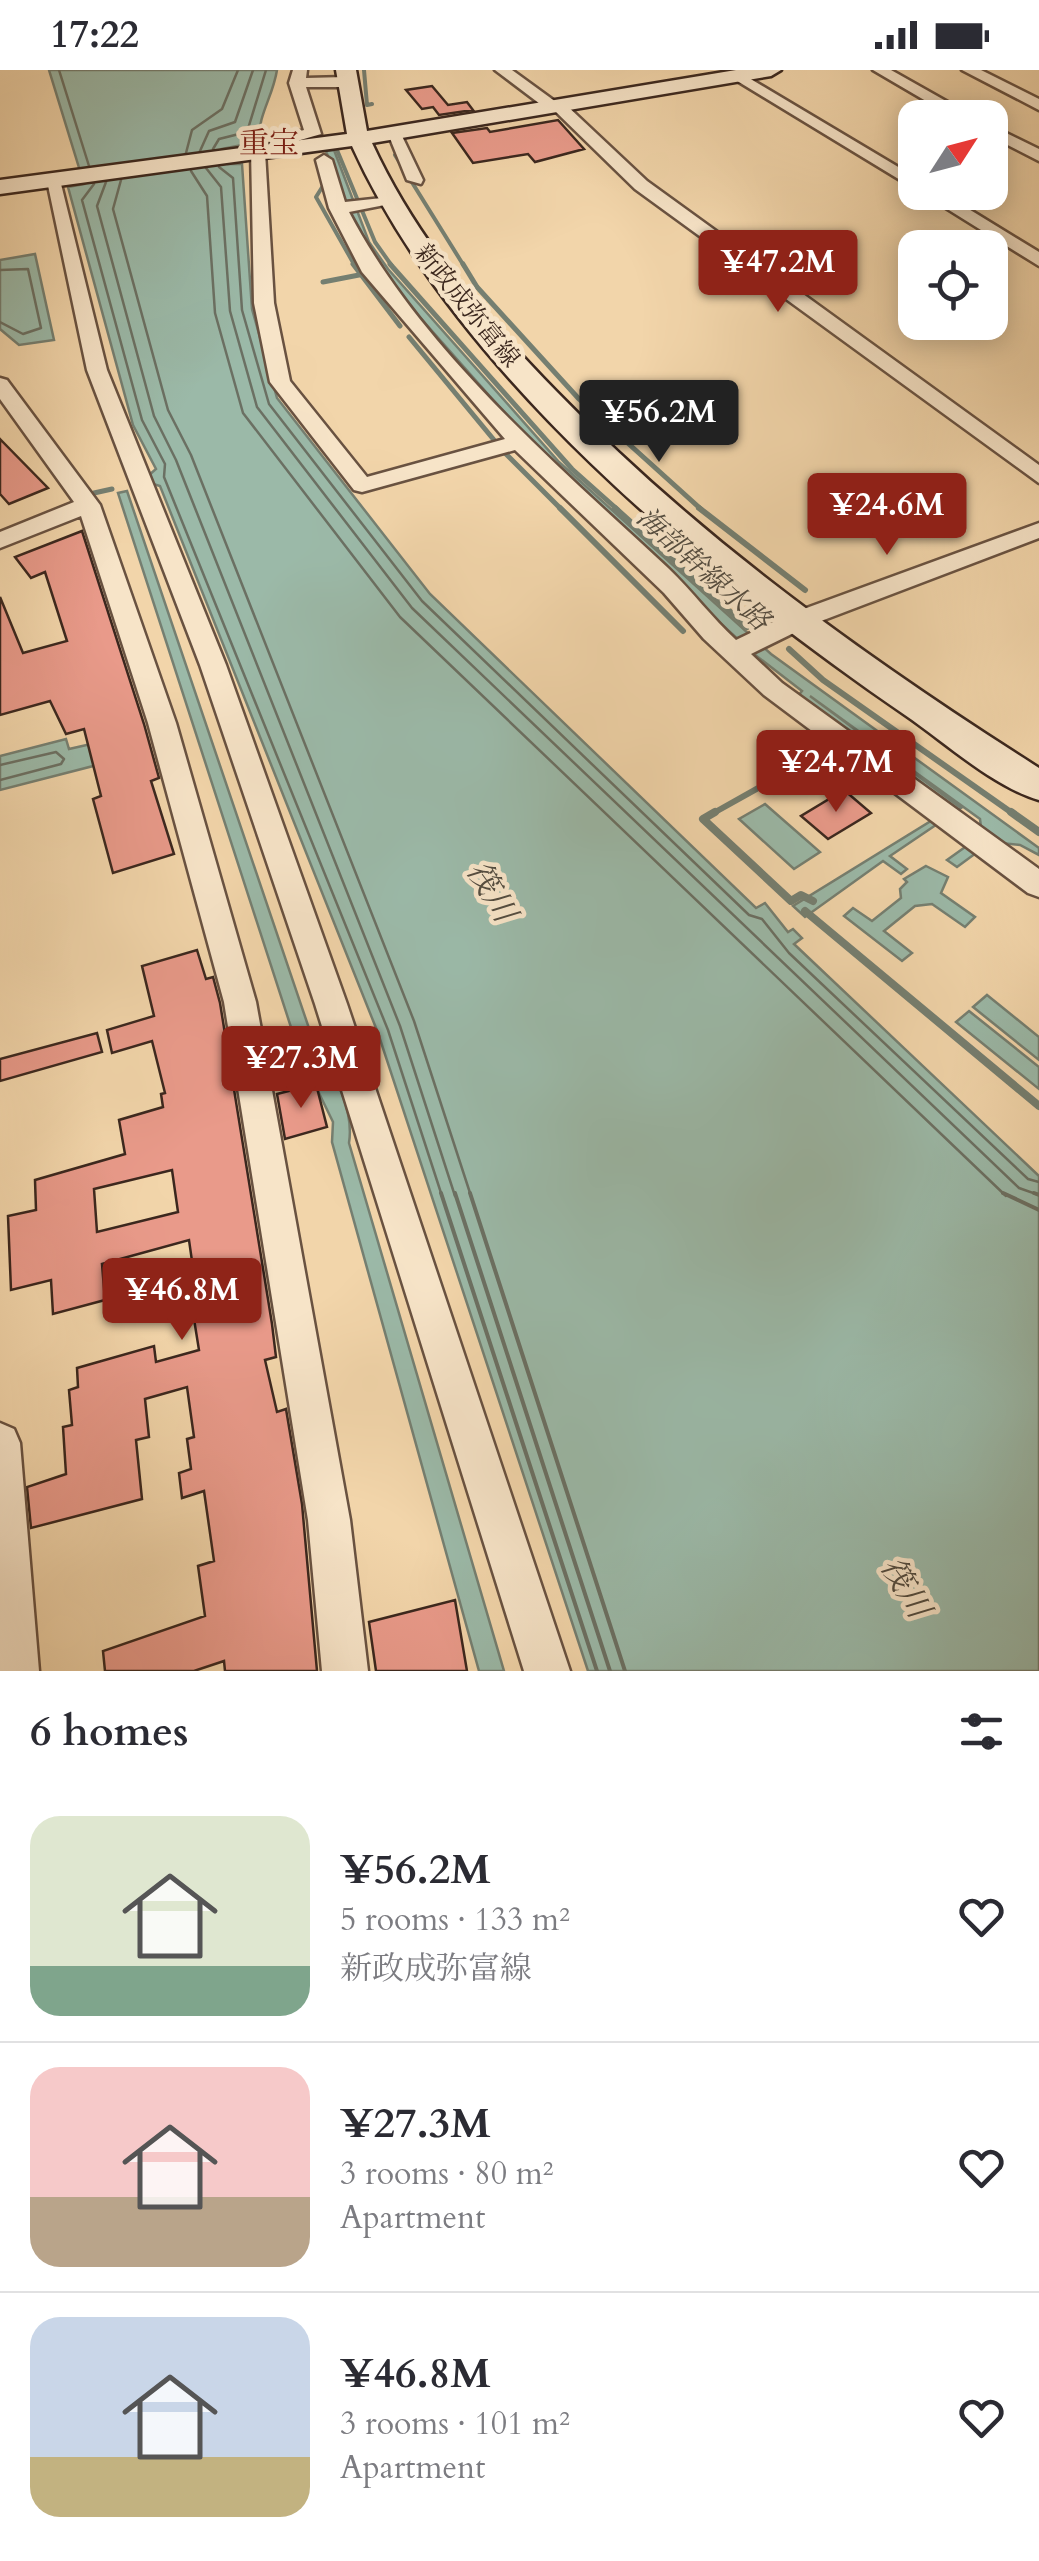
<!DOCTYPE html>
<html lang="en">
<head>
<meta charset="utf-8">
<style>
  body { margin:0; font-family:Cardo,"Noto Serif JP",serif; background:#f2f2f3; color:#2b2b33; height:100vh; display:flex; flex-direction:column; font-size:38px; white-space:nowrap }
  * { box-sizing:border-box; margin:0 }
  p { font-size:32px; color:#7c7c81 }
  .icon { flex:none; width:55px; height:55px; fill:none; stroke:currentColor; stroke-width:2; stroke-linecap:round; stroke-linejoin:round }
  .map { position:relative; height:1601px; overflow:hidden }
  .side { display:flex; flex-direction:column; background:#fff; flex:1 }
  .side>* { flex:none }
  .needle { width:65px; rotate:54deg }
  .fabs { position:absolute; left:898px; top:30px; display:grid; gap:20px }
  .fabs a { display:grid; place-items:center; width:110px; height:110px; border-radius:20px; background:#fff; box-shadow:0 5px 25px #0003; font-size:50px }
  .price { position:absolute; translate:-50% -85px; padding:0 22px; border-radius:10px; background:#8f2418; color:#fff; font-size:32px; line-height:65px; filter:drop-shadow(0 2px 5px #0008) }
  .price::after { content:''; position:absolute; left:50%; top:60px; width:30px; height:22px; margin-left:-15px; background:inherit; clip-path:polygon(0 0,100% 0,50% 100%) }
  .price.on { background:#222; color:#fff }
  ul { padding:0; list-style:none }
  li { display:flex; align-items:center; gap:30px; height:250px; padding:0 30px }
  li+li { border-top:2px solid #e1e1e2 }
  li span { display:grid; place-items:center; flex:none; width:280px; height:200px; border-radius:30px; color:#555 }
  li>.icon { margin-inline-start:auto }
  span .icon { width:120px; height:120px; fill:#fffc; stroke-width:1 }
  li b { font-size:42px }
  h2 { display:flex; justify-content:space-between; align-items:center; height:120px; padding:0 30px; font-size:42px }
  .status { display:flex; justify-content:space-between; align-items:center; height:70px; padding:0 50px; background:#fff; direction:ltr }
  .status svg { height:28px; fill:currentColor }
  .map>svg:first-child { display:block }
</style>
</head>
<body>
<div class="status"><b>17:22</b><svg viewBox="0 0 49 12"><path d="M0 12V9h3v3zM5 12V6h3v6zM10 12V3h3v9zM15 12V0h3v12zM26 1h20v11H26zM47 4h2v5h-2z"/></svg></div>
<div class="map">
<svg width="1039" height="1601" viewBox="0 0 1039 1601">
  <rect width="100%" height="100%" fill="#f2d5aa"/>
  <filter id="stains"><feTurbulence type="fractalNoise" baseFrequency=".002" numOctaves="4"/><feColorMatrix values="0 0 0 0 .2 0 0 0 0 .09 0 0 0 0 .02 0 0 0 .5 -.17"/></filter>
  <radialGradient id="worn" r=".72"><stop offset=".6" stop-color="#630" stop-opacity="0"/><stop offset="1" stop-color="#630" stop-opacity=".3"/></radialGradient>
  <path fill="#9bb9a8" stroke="#757f71" stroke-width="2.5" d="M 49,0 L 277,0 C 273,26 259,43 258,72 L 222,79 L 228,94 L 242,94 L 252,239 L 277,328 L 430,524 L 756,838 L 765,833 L 788,862 L 793,859 L 802,868 L 794,874 L 1039,1106 L 1039,1601 L 588,1601 L 378,963 L 160,416 L 150,413 L 148,406 L 156,399 L 133,355 L 68,117 L 84,114 Z
    M 334,80 L 369,172 L 388,199 L 559,392 L 771,584 L 1039,778 L 1039,785 L 1020,775 L 991,772 L 957,797 L 947,790 L 982,765 L 980,749 L 810,626 L 961,738 L 890,786 L 907,799 L 901,804 L 883,791 L 805,847 L 793,836 L 934,749 L 798,626 L 802,621 L 754,584 L 563,409 L 379,201 L 348,141 L 326,81 Z
    M 35,184 L 54,270 L 19,275 L 0,259 L 0,190 Z
    M 127,421 L 316,979 C 336,1004 354,1041 349,1073 L 504,1601 L 479,1601 L 332,1072 L 333,1052 L 299,982 L 118,423 Z
    M 66,669 L 69,679 L 91,674 L 97,695 L 0,720 L 0,686 Z
    M 765,734 L 820,782 L 794,799 L 739,749 Z
    M 926,796 L 948,807 L 941,823 L 975,847 L 965,857 L 932,834 L 915,836 L 884,861 L 912,883 L 902,891 L 844,846 L 853,838 L 872,851 L 901,828 L 900,819 L 907,812 L 904,809 Z
    M 987,925 L 1039,967 L 1039,990 L 973,937 Z
    M 969,941 L 1039,997 L 1039,1019 L 956,952 Z"/>
  <g fill="none" stroke-linecap="round" stroke-linejoin="round">
    <path stroke="#6b7063" stroke-width="2.5" d="M 59,0 L 89,96
      M 213,79 L 219,69 L 247,62 L 266,0
      M 200,81 L 209,61 L 235,52 L 253,0
      M 186,83 L 192,60 L 222,39 L 238,0
      M 219,97 L 233,108 L 242,240 L 269,334 L 422,531 L 749,845 L 762,849 L 789,883 L 1028,1109 L 1039,1112
      M 206,98 L 221,117 L 230,241 L 257,337 L 412,538 L 1019,1118 L 1039,1125
      M 191,101 L 207,126 L 215,243 L 243,343 L 400,547 L 1006,1126
      M 121,110 L 113,139 L 168,340 L 191,385 L 414,951 L 471,1126
      M 106,112 L 97,136 L 154,346 L 176,390 L 400,956 L 455,1126
      M 94,114 L 82,130 L 142,350 L 165,394 L 164,407 L 388,960 L 442,1126
      M 0,200 L 28,199 L 41,258 L 23,264 L 0,252
      M 0,695 L 56,682 L 64,689 L 61,694 L 0,710"/>
    <path stroke="#6b7063" stroke-width="4" d="M 441,1123 L 597,1601
      M 455,1123 L 610,1601
      M 470,1123 L 625,1601
      M 1003,1123 L 1039,1140
      M 1034,1123 L 1039,1125"/>
    <path stroke="#757f71" stroke-width="4" d="M 364,0 L 367,35 L 372,34
      M 753,13 L 749,10 L 768,5
      M 337,80 L 375,172 L 392,196
      M 395,85 L 464,196
      M 326,111 L 316,127 L 355,196"/>
    <path stroke="#757f71" stroke-width="5" d="M 353,194 L 400,256
      M 390,194 L 572,399 L 618,440
      M 463,194 L 477,217 L 579,329 L 702,440
      M 323,212 L 359,205
      M 409,267 L 494,370
      M 504,382 L 562,440
      M 94,423 L 112,419"/>
    <path stroke="#757f71" stroke-width="6" d="M 560,438 L 683,561
      M 615,438 L 747,557
      M 699,438 L 805,520
      M 789,579 L 823,610 L 1015,745
      M 710,745 L 785,703"/>
    <path stroke="#757f71" stroke-width="8" d="M 715,742 L 703,749 L 791,831 L 801,825 L 813,831
      M 1011,742 L 1039,762
      M 805,841 L 1039,1036"/>
  </g>
  <path fill="#e99a8a" stroke="#3b271e" stroke-width="2.5" fill-rule="evenodd" d="M 432,16 L 448,35 L 467,32 L 473,40 L 439,45 L 433,37 L 422,39 L 406,20 Z
    M 558,50 L 584,79 L 535,92 L 528,84 L 473,93 L 452,63 L 487,58 L 490,62 Z
    M 0,369 L 48,418 L 9,434 L 0,424 Z
    M 82,461 L 144,654 L 159,708 L 151,711 L 174,784 L 113,803 L 93,729 L 101,726 L 84,659 L 66,664 L 50,631 L 0,645 L 0,527 L 23,583 L 67,571 L 45,502 L 31,508 L 15,487 Z
    M 844,720 L 871,743 L 828,769 L 801,746 Z
    M 197,880 L 206,909 L 213,907 L 220,933 L 272,1254 L 276,1287 L 265,1290 L 277,1342 L 286,1339 L 302,1434 L 317,1601 L 225,1601 L 224,1591 L 194,1601 L 105,1601 L 103,1581 L 205,1546 L 198,1496 L 214,1491 L 204,1421 L 182,1428 L 179,1403 L 191,1399 L 187,1369 L 194,1367 L 187,1317 L 145,1329 L 149,1367 L 136,1370 L 142,1429 L 31,1458 L 27,1417 L 66,1404 L 63,1357 L 72,1355 L 69,1320 L 78,1317 L 77,1298 L 154,1276 L 156,1292 L 199,1280 L 194,1249 L 200,1247 L 189,1170 L 102,1194 L 105,1230 L 53,1244 L 51,1210 L 11,1220 L 8,1146 L 36,1140 L 35,1110 L 125,1084 L 119,1050 L 163,1037 L 161,1024 L 165,1023 L 152,971 L 112,983 L 107,960 L 154,946 L 142,896 ZM 172,1100 L 178,1142 L 97,1162 L 94,1119 Z
    M 97,963 L 102,982 L 0,1011 L 0,989 Z
    M 316,1014 L 327,1057 L 285,1069 L 277,1024 Z
    M 455,1530 L 467,1601 L 376,1601 L 369,1552 Z"/>
  <g fill="none" stroke-linecap="round" stroke-linejoin="round">
    <g stroke="#695241" stroke-width="5">
      <path id="minor" d="M 293,0 L 307,0 L 306,8 L 346,7 L 354,12 L 346,17 L 306,17 L 321,64 L 297,71 L 300,77 L 292,82 L 279,67 L 304,60 L 289,13 Z
        M 495,0 L 512,0 L 556,32 L 564,33 L 647,111 L 1039,395 L 1039,413 L 635,119 L 555,41 L 548,40 Z
        M 873,0 L 891,0 L 976,48 L 955,48 Z
        M 962,0 L 981,0 L 1039,29 L 1039,40 Z
        M 739,2 L 915,107 L 915,119 L 734,9 L 732,6 Z
        M 990,55 L 1039,79 L 1039,91 L 990,66 Z
        M 387,61 L 401,64 L 423,110 L 421,114 L 407,110 Z
        M 251,79 L 265,82 L 274,233 L 290,311 L 367,407 L 505,369 L 362,202 L 329,138 L 316,90 L 324,85 L 332,90 L 345,132 L 391,127 L 400,132 L 349,142 C 420,278 556,394 668,498 C 692,521 712,548 736,570 L 790,544 L 1039,453 L 1039,468 L 808,556 L 751,584 L 782,613 L 1039,799 L 1039,827 L 1028,823 L 764,625 L 704,569 L 664,523 L 515,380 L 362,422 L 354,420 L 270,312 L 254,233 Z
        M 46,106 L 60,110 L 107,300 L 226,595 L 347,934 L 570,1601 L 524,1601 L 315,934 L 200,595 L 87,300 Z
        M 920,122 L 941,122 L 1039,182 L 1039,196 Z
        M 0,308 L 7,310 L 100,435 L 176,653 L 256,932 L 350,1450 L 368,1601 L 322,1601 L 308,1450 L 224,932 L 148,653 L 81,446 L 0,478 L 0,462 L 74,432 L 0,329 Z
        M 0,1353 L 14,1359 L 20,1373 L 39,1601 L 0,1601 Z"/>
    </g>
    <g stroke="#3b271e" stroke-width="5">
      <path id="secondary" d="M 336,0 L 356,0 L 367,61 L 736,0 L 781,0 L 771,6 L 372,73 C 416,169 484,247 556,321 C 700,469 866,588 1039,698 L 1039,730 C 992,716 946,673 905,645 C 703,506 455,303 352,76 L 0,124 L 0,110 L 347,64 Z"/>
    </g>
    <use href="#minor" fill="#f7e4c8" fill-rule="evenodd"/>
    <use href="#secondary" fill="#f7e4c8" fill-rule="evenodd"/>
  </g>
  <g text-anchor="middle" stroke-width="9" stroke-linejoin="round" paint-order="stroke">
    <g font-size="25" fill="#3b271e" stroke="#f7e4c8">
      <text transform="translate(468 235) rotate(51)" y="9">新政成弥富線</text>
    </g>
    <g font-size="28" font-style="italic" fill="#534c40" stroke="#f7e4c8">
      <text transform="translate(704 498) rotate(42)" y="10">海部幹線水路</text>
    </g>
    <g font-size="30" fill="#7a1f14" stroke="#f7e4c8">
      <text x="269" y="83">重宝</text>
    </g>
    <g font-size="32" font-style="italic" fill="#534c40" stroke="#f7e4c8">
      <text transform="translate(492 821) rotate(59)" y="11">筏川</text>
      <text transform="translate(906 1517) rotate(59)" y="11">筏川</text>
    </g>
  </g>
  <rect width="100%" height="100%" filter="url(#stains)"/>
  <rect width="100%" height="100%" fill="url(#worn)"/>
</svg>
<div class="fabs">
<a><svg class="needle" viewBox="-14 -14 28 28"><path d="M0-13l5 13h-10z" fill="#e53935"/><path d="M0 13l5-13h-10z" fill="#7c7c81"/></svg></a>
<a><svg class="icon" aria-label="locate" viewBox="0 0 24 24"><circle cx="12" cy="12" r="6"/><path d="M12 2v4M12 18v4M2 12h4M18 12h4"/></svg></a>
</div>
<b class="price" style="left:778px;top:245px">¥47.2M</b>
<b class="price on" style="left:659px;top:395px">¥56.2M</b>
<b class="price" style="left:887px;top:488px">¥24.6M</b>
<b class="price" style="left:836px;top:745px">¥24.7M</b>
<b class="price" style="left:301px;top:1041px">¥27.3M</b>
<b class="price" style="left:182px;top:1273px">¥46.8M</b>
</div>
<section class="side">
<h2>6 homes<svg class="icon" aria-label="filters" viewBox="0 0 24 24"><path d="M4 7h16M4 17h16"/><circle cx="9" cy="7" r="2"/><circle cx="15" cy="17" r="2"/></svg></h2>
<ul>
<li><span style="background:linear-gradient(#dfe7d0 75%,#7fa58c 0)"><svg class="icon" aria-label="home" viewBox="0 0 24 24"><path d="M3 11l9-7 9 7M6 9v11h12V9"/></svg></span><div><b>¥56.2M</b><p>5 rooms · 133 m²</p><p>新政成弥富線</p></div><svg class="icon" aria-label="heart" viewBox="0 0 24 24"><path d="M12 20l-8-8c-3-5 5-10 8-4 3-6 11-1 8 4z"/></svg></li>
<li><span style="background:linear-gradient(#f6c9c9 65%,#b9a48a 0)"><svg class="icon" aria-label="home" viewBox="0 0 24 24"><path d="M3 11l9-7 9 7M6 9v11h12V9"/></svg></span><div><b>¥27.3M</b><p>3 rooms · 80 m²</p><p>Apartment</p></div><svg class="icon" aria-label="heart" viewBox="0 0 24 24"><path d="M12 20l-8-8c-3-5 5-10 8-4 3-6 11-1 8 4z"/></svg></li>
<li><span style="background:linear-gradient(#c9d6e8 70%,#c2b280 0)"><svg class="icon" aria-label="home" viewBox="0 0 24 24"><path d="M3 11l9-7 9 7M6 9v11h12V9"/></svg></span><div><b>¥46.8M</b><p>3 rooms · 101 m²</p><p>Apartment</p></div><svg class="icon" aria-label="heart" viewBox="0 0 24 24"><path d="M12 20l-8-8c-3-5 5-10 8-4 3-6 11-1 8 4z"/></svg></li>
</ul>
</section>
</body>
</html>
